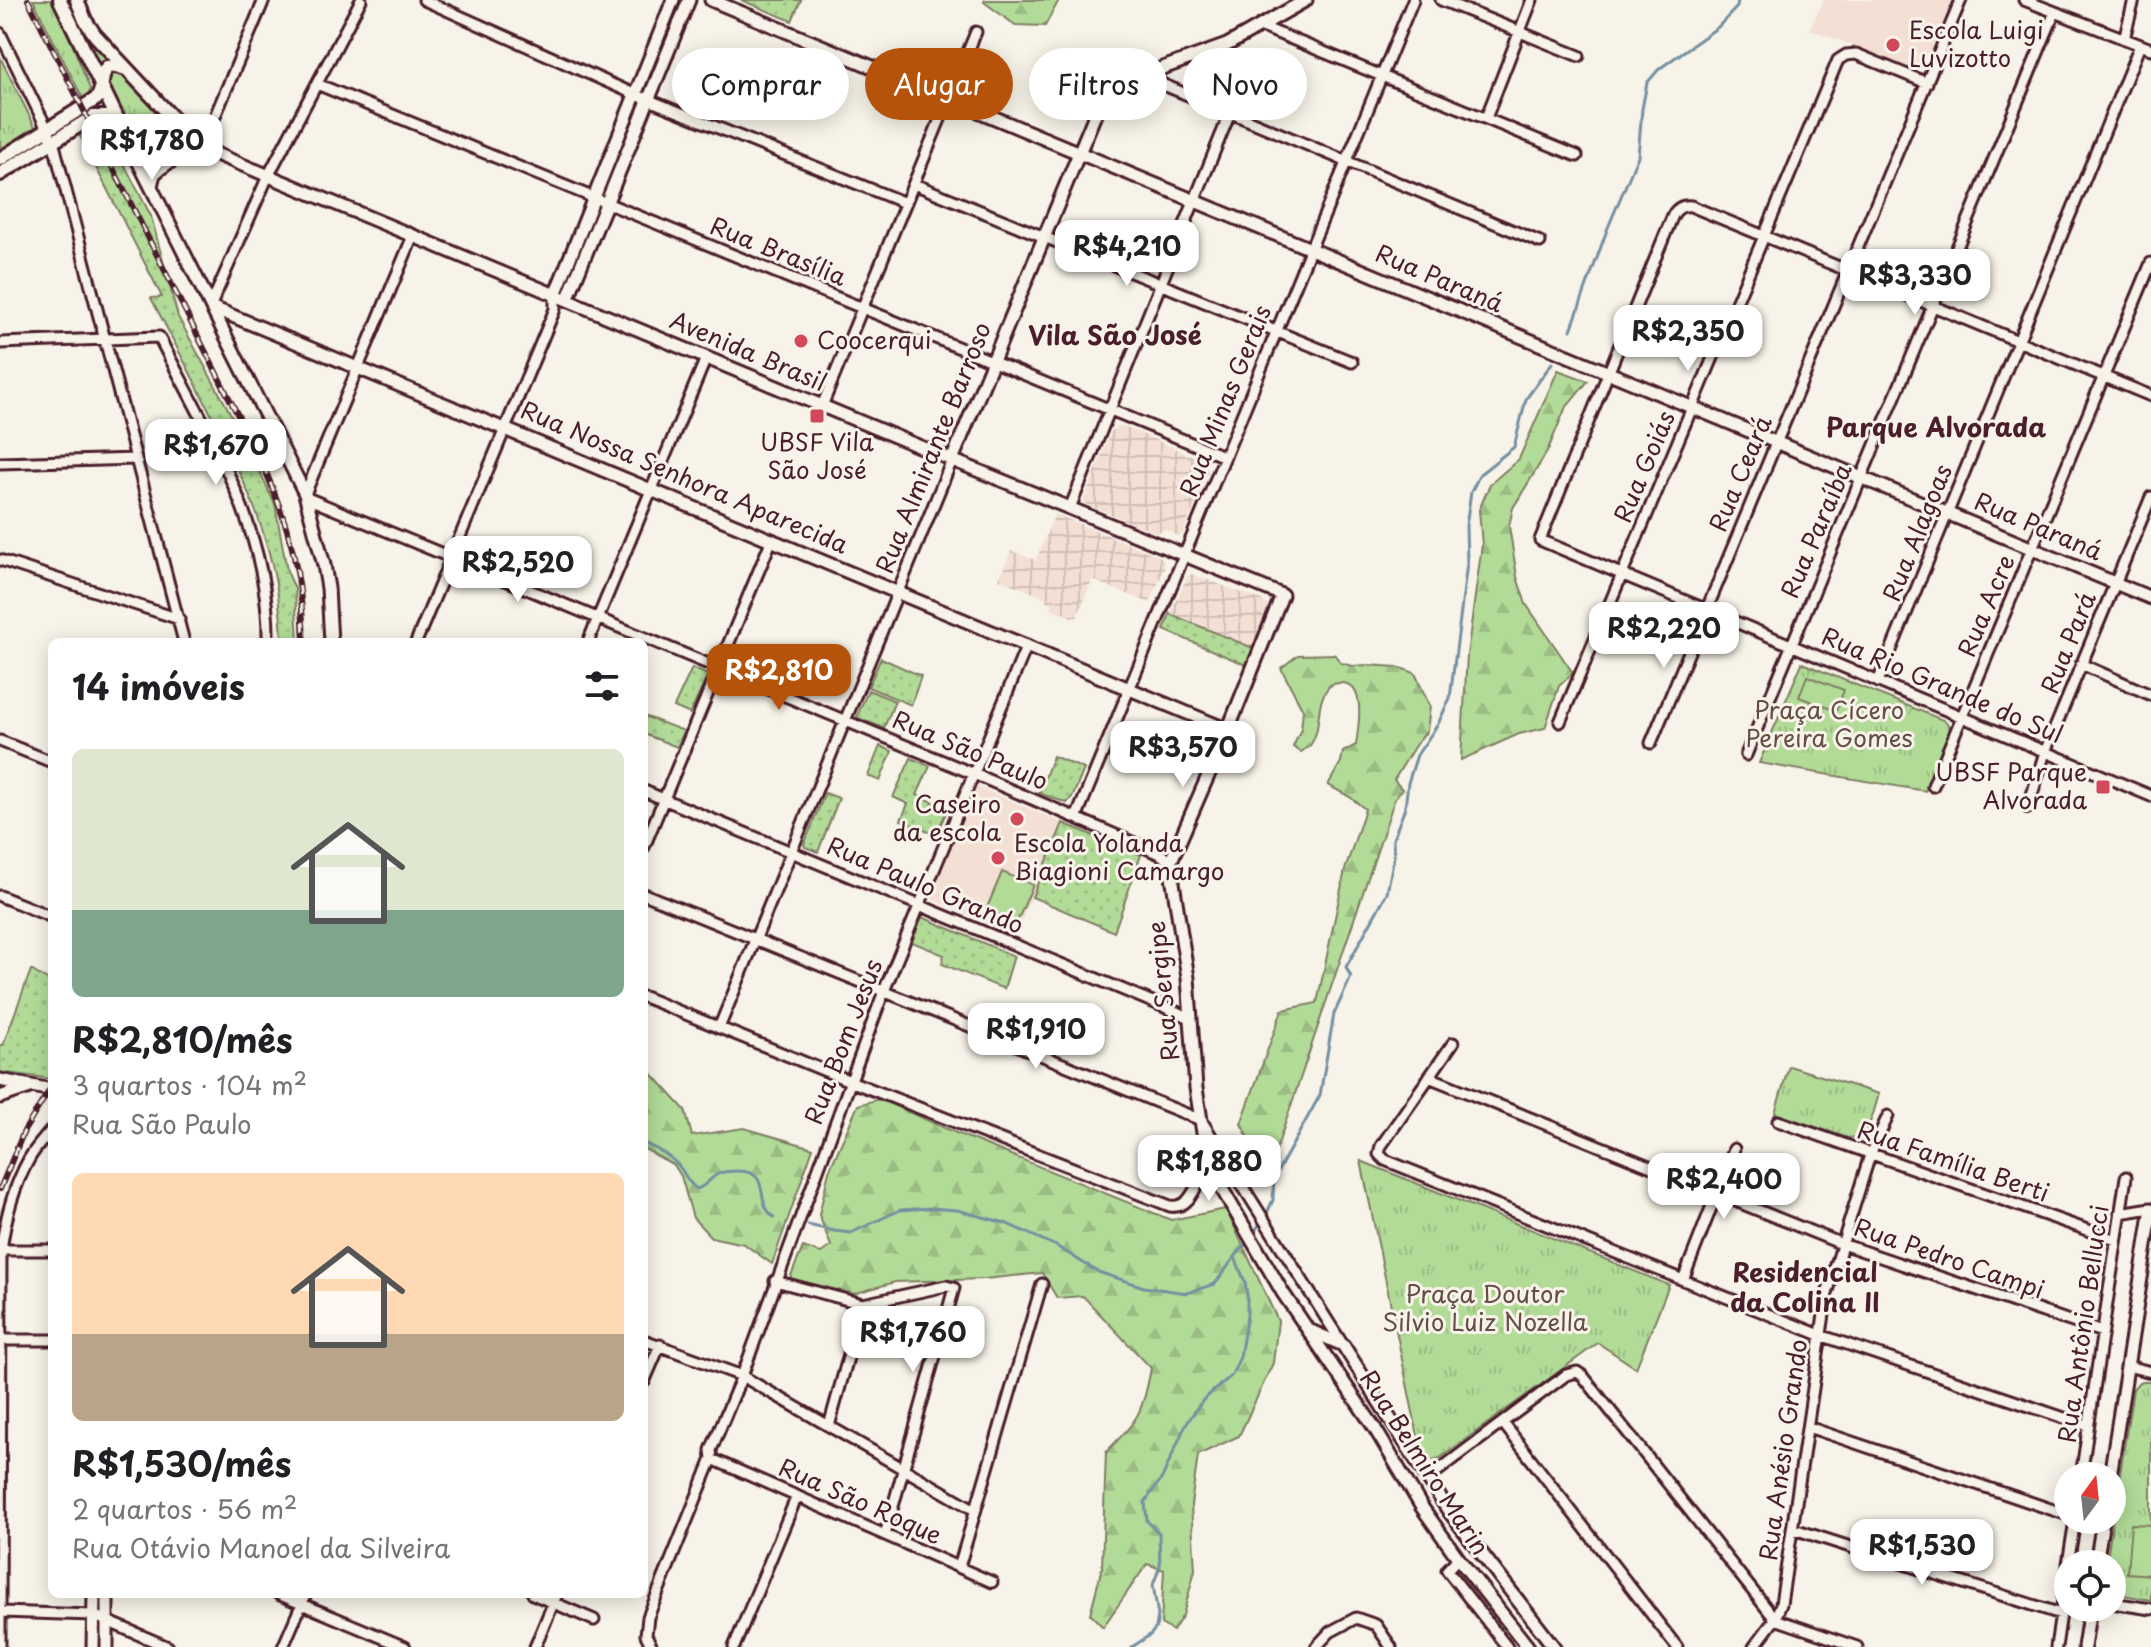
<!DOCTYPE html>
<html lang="pt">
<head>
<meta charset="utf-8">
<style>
  body { margin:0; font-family:"Playpen Sans",sans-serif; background:#f6f6f6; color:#202124; height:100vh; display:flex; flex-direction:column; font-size:30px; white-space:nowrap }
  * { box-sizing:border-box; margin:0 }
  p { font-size:26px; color:#757577 }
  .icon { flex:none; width:44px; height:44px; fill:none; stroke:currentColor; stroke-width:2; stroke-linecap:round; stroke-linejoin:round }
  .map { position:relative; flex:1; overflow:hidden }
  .sheet { position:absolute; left:48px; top:638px; width:600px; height:960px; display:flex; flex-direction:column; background:#fff; border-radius:12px; box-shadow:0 4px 20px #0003 }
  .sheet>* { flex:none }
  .top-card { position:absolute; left:672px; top:48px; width:760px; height:72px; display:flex; gap:16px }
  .needle { width:52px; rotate:15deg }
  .tools { position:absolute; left:2054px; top:1462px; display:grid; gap:16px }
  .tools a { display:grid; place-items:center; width:72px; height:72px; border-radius:50%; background:#fff; box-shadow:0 4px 20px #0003; font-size:40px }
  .price { position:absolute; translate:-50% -68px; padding:0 18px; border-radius:16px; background:#fff; color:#222; font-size:26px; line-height:52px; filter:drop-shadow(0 2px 4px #0008) }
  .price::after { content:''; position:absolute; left:50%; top:48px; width:24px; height:18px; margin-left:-12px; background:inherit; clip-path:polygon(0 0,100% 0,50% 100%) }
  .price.current { background:#b45309; color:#fff }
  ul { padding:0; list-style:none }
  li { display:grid; align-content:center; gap:16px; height:424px; padding:0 24px }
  li span { display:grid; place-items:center; height:248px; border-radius:12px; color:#555 }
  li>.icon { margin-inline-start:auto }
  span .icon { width:144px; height:144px; fill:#fffc; stroke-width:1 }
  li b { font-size:34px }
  h2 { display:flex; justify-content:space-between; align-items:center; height:96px; padding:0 24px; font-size:34px }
  .chip { padding:0 28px; border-radius:36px; background:#fff; box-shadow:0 4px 20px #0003; font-size:28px; line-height:72px }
  .chip.current { background:#b45309; color:#fff }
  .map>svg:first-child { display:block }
</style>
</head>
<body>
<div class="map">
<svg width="2151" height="1647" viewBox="0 0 2151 1647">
  <defs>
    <pattern id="industrial-grid" width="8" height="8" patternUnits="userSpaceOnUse" patternTransform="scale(2)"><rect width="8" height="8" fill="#f3dfd4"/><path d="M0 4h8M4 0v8" fill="none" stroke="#d2bfb6"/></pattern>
    <pattern id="grass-dots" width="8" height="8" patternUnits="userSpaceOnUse" patternTransform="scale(2)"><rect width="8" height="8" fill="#b2db98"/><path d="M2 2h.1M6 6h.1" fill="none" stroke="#9bbc83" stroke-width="1.8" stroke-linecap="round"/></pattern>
    <pattern id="forest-firs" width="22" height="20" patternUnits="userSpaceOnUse" patternTransform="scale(2)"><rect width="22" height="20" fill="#b2db98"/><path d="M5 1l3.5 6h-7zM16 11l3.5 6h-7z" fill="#9bbc83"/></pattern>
    <pattern id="park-tufts" width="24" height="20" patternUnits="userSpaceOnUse" patternTransform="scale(2)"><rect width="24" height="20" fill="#b2db98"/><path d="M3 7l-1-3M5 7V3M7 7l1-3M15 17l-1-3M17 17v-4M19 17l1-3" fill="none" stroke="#9bbc83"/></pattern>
  </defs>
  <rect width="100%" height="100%" fill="#f7f3e8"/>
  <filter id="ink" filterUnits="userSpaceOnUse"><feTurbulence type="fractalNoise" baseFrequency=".0125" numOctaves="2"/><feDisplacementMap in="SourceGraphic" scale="16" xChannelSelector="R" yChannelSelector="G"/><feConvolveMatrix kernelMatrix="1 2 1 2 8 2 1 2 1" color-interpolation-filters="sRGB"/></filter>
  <g filter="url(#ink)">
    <path fill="#f3dfd4" d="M 1824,0 L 1952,0 L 1927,61 L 1922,67 L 1913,68 L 1809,29 Z
      M 979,787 L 1063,823 L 1015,935 L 933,900 L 932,897 L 976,788 Z"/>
    <path fill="url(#industrial-grid)" d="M 1124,426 L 1206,462 L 1208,472 L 1183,534 L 1179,536 L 1165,530 L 1157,533 L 1085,504 L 1084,500 L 1111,432 L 1116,427 Z
      M 1055,514 L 1161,557 L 1164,562 L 1164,568 L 1150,603 L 1092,580 L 1076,619 L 1051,608 L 1053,603 L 1046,601 L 1046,598 L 999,579 L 1011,551 L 1036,560 Z
      M 1191,574 L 1262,600 L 1267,605 L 1266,612 L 1253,648 L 1170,614 L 1187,577 Z"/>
    <path fill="url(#grass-dots)" stroke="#7e7d62" stroke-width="2" d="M 741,0 L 801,0 L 792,21 Z
      M 103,126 L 105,127 L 151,216 L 178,317 L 246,442 L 275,504 L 287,571 L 295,589 L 298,642 L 282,642 C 280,552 247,484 207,406 C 189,370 170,334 151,298 L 162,297 L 80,136 Z
      M 1170,614 L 1253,648 L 1246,665 L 1164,630 Z
      M 881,658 L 921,676 L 911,705 L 868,687 Z
      M 692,668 L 708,675 L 690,714 L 674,707 Z
      M 868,690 L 895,701 L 884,728 L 858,718 L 857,716 Z
      M 644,716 L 684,731 L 677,747 L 644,734 Z
      M 880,746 L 892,751 L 880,781 L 868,776 Z
      M 1053,756 L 1084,769 L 1073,796 L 1067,803 L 1039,793 Z
      M 911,758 L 930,766 L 917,795 L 948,808 L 936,835 L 901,820 L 908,804 L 893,797 Z
      M 825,793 L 839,798 L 818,852 L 805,847 L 804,845 Z
      M 1063,823 L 1141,855 L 1114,932 L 1032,897 Z
      M 922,917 L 1014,956 L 1004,989 L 942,964 L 944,955 L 912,942 Z
      M 31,970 L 52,983 L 52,1079 L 0,1072 L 0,1045 L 3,1045 Z"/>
    <path fill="url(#forest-firs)" stroke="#7e7d62" stroke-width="2" d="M 985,0 L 1059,0 L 1045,26 L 1015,25 L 984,2 Z
      M 1558,370 L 1588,381 L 1565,409 L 1547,452 L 1513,508 L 1509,526 L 1517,577 L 1526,604 L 1573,673 L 1559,686 L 1545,728 L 1519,734 L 1461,760 L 1467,655 L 1482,545 L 1479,510 L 1490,484 L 1519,459 Z
      M 1334,654 L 1341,663 L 1352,666 L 1368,665 L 1397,667 L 1415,673 L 1430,707 L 1427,731 L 1414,747 L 1394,780 L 1402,789 L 1395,798 L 1268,1174 L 1241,1124 L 1282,1010 L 1317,1003 L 1345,870 L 1365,809 L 1350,797 L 1328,785 L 1341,762 L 1343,752 L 1356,745 C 1358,729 1367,686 1343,683 C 1337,683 1331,683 1327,689 C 1315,705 1322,728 1311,744 C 1309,747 1305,749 1301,752 L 1293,747 L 1301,729 L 1303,710 L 1281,668 L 1298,655 Z
      M 644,1065 L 685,1110 L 692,1136 L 744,1128 L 813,1148 L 772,1264 L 744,1244 L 711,1237 L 693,1218 L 681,1176 L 674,1165 L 644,1149 Z
      M 879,1099 L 954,1132 L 1171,1220 L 1226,1209 L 1278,1321 L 1273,1363 L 1239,1436 L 1198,1455 L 1191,1505 L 1195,1570 L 1183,1615 L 1173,1631 L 1161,1624 L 1164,1570 L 1147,1564 L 1103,1627 L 1090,1614 L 1102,1568 L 1106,1452 C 1138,1420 1143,1413 1151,1368 L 1083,1296 L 1057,1298 L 1042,1273 L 984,1279 L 895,1282 L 853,1294 L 790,1278 L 803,1247 L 821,1253 L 831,1246 L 819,1215 L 829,1171 L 858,1105 Z"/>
    <path fill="url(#park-tufts)" stroke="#7e7d62" stroke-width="2" d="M 33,0 L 55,0 L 90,89 L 89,98 L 84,101 Z
      M 73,0 L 176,129 L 178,142 L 173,154 L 154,160 L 138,150 L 67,3 Z
      M 0,57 L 36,129 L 0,151 Z
      M 1802,663 L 1943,720 L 1948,724 L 1949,735 L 1925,791 L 1759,763 Z
      M 1789,1066 L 1879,1094 C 1873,1112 1871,1138 1848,1138 L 1775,1113 Z
      M 1361,1161 L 1669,1285 L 1636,1368 L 1598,1343 L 1440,1458 L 1432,1460 L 1422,1456 Z
      M 2143,1381 L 2151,1381 L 2151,1600 L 2112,1593 L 2112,1564 L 2106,1564 L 2133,1389 L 2139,1382 Z"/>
    <path fill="#b2db98" stroke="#7e7d62" stroke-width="2" d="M 1807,676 L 1844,690 L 1836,711 L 1799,697 Z
      M 1002,872 L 1033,885 L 1017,922 L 986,910 Z
      M 2131,1524 L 2151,1525 L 2151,1575 L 2127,1573 Z"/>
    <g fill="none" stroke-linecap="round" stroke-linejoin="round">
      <path stroke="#7490a1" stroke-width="3" d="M 1571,330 L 1607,230 L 1638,156 L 1642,109 L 1647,83 L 1659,69 L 1718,27 L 1737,7 L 1738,0
        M 644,1143 C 655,1148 669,1155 677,1164 C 685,1172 687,1183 697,1189 C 706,1186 710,1178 718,1174 C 723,1171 732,1171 738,1171 C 773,1171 753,1202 774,1217
        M 808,1225 L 834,1231 L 851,1233 L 900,1210 L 931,1208 L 957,1210 L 1005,1223 L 1056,1246 L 1098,1272 L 1144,1287 L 1187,1293 L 1215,1284 L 1234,1258
        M 1253,1234 L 1267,1213 L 1273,1200 L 1274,1178 L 1320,1095 L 1334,1014 L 1351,977 L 1346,967 L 1387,893 L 1394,856 L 1393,839 L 1405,808 L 1408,783 L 1417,755 L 1438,724 L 1450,698 L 1467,563 L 1466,526 L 1471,492 L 1480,474 L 1514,447 L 1526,399 L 1552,363
        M 1132,1647 L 1150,1635 L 1156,1628 L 1158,1615 L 1153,1585 L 1160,1566 L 1159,1533 L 1147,1521 L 1145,1502 L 1162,1478 L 1186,1424 L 1203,1400 L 1232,1375 L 1240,1357 L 1247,1315 L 1247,1295 L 1245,1282 L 1235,1257 L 1248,1241"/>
      <g stroke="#4a1f2b" stroke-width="15">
        <path id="minor" d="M 424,0 L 634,94 L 905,203
          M 1441,0 L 1579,56
          M 2024,0 L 2151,49
          M 1260,26 L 1577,156
          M 0,33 L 53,141 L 184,642
          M 2124,39 L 2134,0
          M 1146,74 L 1164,85 L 1540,242
          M 317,84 L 1225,457
          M 1486,118 L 1532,0
          M 205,140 L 264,0
          M 914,184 L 1352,362
          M 211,305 L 268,176 L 361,0
          M 0,343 L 159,337 C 208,433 270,530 268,642
          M 2151,396 L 1691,206 C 1683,205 1677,208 1673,215 L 1540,540 L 2151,796
          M 822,406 L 976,32
          M 0,463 L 136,459
          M 305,494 L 413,236
          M 307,498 L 974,774 L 1162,855 L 1170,863
          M 1070,508 L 1230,113
          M 0,560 L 179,619
          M 416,642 L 555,309 L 555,295
          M 588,642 L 706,358
          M 2081,664 L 2151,695
          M 1878,682 L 2140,45
          M 1560,722 L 1838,60 L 1846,55 L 1856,54 L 1927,83
          M 0,741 L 52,762
          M 1651,743 L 1961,0
          M 1746,755 L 2055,12
          M 1933,786 L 2151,263
          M 644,791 L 1191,1018
          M 2028,808 L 2045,752 L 2151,497
          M 1076,818 L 1413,0
          M 644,847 L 772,539
          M 644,894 L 1201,1120 L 1343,1345
          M 0,896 L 52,917
          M 644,997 L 850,1081 L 1170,1206 C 1192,1210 1197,1180 1208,1165
          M 719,1028 L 952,460
          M 1453,1043 L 1381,1146 L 1379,1154 L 1385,1160 L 1820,1335 L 2088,1426
          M 1429,1077 L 1842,1244 L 2102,1332
          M 1778,1121 L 2116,1240
          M 2120,1213 L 2151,1208
          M 1,1250 L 52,1250
          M 1683,1280 L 1734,1149
          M 775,1281 L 863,1304 L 946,1286 L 954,1288 L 885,1535
          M 1,1340 L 52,1340
          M 644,1340 L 742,1376 L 975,1510
          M 2127,1366 L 2151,1372
          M 644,1382 L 660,1345
          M 1503,1423 L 1677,1647
          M 829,1426 L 863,1304
          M 1808,1427 L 2068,1515
          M 712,1459 L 992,1582
          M 2081,1476 L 2126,1177
          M 1427,1479 L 1566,1375 L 1577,1372 L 1583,1376 L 1775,1619 L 1857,1647
          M 1794,1529 L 2061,1614
          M 1458,1558 L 1447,1570 L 1507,1647
          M 2068,1564 L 2075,1520
          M 959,1567 L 1042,1284
          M 278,1594 L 405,1647
          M 533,1594 L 594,1620
          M 2112,1603 L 2151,1609
          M 1,1612 L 93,1615 L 168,1647
          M 0,1647 L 1,1250 C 5,1220 14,1186 29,1159 C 35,1148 44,1139 52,1129
          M 283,1647 L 306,1594
          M 535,1647 L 557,1594
          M 652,1647 L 646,1635 L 648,1617 L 712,1459 L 711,1450 L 742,1376 L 884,991 L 1027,645
          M 734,1647 L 797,1496
          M 1316,1647 L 1330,1632 L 1356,1618 L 1376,1625 L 1391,1647
          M 1754,1647 L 1775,1619 L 1781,1604 L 1827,1294 L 1870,1155 L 1888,1116
          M 2056,1647 L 2068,1567"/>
      </g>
      <g stroke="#4a1f2b" stroke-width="17">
        <path id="tertiary" d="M 711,0 L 2151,598
          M 181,127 C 188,133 195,142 205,140 L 209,149 L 216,154 L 952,460 L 1282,595 L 1228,730 L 1170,863 L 1188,978 L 1196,1088 L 1208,1165 L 1283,1293 L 1374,1427 L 1421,1506 L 1458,1558 L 1528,1647
          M 135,155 L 305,494 L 324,565 L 328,588 L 331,642
          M 151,186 L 154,174 C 170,159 193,148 215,154
          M 555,295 L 673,0
          M 567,300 L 689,0
          M 211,307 L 1228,730
          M 952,460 L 1106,88 L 1111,84 L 1146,74 L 1227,45 L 1306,0
          M 0,1080 L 52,1090
          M 0,1097 L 30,1087
          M 1311,1331 L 1343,1345 L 1448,1510 L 1554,1647
          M 2110,1476 L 2151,1214
          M 2096,1564 L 2103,1520
          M 93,1647 L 94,1594
          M 107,1647 L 107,1594
          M 2084,1647 L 2090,1608"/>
      </g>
      <g stroke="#4a1f2b" stroke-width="18">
        <path id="secondary" d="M 60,0 L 135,155 C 149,163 158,166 173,160 L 183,144 L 181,127 L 95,35 L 85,20 L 77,0
          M 0,159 L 96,99 C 105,90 99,78 107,67 L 116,66 L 126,69
          M 0,174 L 93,117 L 108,117 L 120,123"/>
      </g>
      <use href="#minor" stroke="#f7f3e8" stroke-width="9"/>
      <use href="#tertiary" stroke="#f7f3e8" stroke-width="11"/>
      <use href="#secondary" stroke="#f7f3e8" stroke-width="12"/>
      <g stroke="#4a1f2b" stroke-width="6">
        <path id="rail" d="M 28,0 L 263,465 C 290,528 302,574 304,642
          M 0,1189 L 24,1131 L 52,1086"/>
      </g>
      <use href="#rail" stroke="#f7f3e8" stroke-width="3" stroke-dasharray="9" stroke-linecap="butt"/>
    </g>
  </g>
  <g fill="#d1495b" stroke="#f7f3e8" stroke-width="3">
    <circle cx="1893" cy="45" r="8"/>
    <circle cx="801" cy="341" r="8"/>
    <rect x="809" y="408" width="16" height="16" rx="4"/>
    <rect x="2095" y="779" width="16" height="16" rx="4"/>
    <circle cx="1017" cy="819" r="8"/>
    <circle cx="998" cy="858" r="8"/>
  </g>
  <g text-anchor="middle" stroke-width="6" stroke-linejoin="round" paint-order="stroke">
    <g font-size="24" fill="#4a1f2b" stroke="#f7f3e8" text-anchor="start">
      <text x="1909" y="39">Escola Luigi<tspan x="1909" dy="28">Luvizotto</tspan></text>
      <text x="817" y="349">Coocerqui</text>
      <text x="817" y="451" text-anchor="middle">UBSF Vila<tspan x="817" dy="28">São José</tspan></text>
      <text x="2087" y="781" text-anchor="end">UBSF Parque<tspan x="2087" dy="28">Alvorada</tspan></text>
      <text x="1001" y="813" text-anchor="end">Caseiro<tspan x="1001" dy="28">da escola</tspan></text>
      <text x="1014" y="852">Escola Yolanda<tspan x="1014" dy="28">Biagioni Camargo</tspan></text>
    </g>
    <g font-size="24" fill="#4a1f2b" stroke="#f7f3e8">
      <text transform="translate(778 252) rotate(22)" y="8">Rua Brasília</text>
      <text transform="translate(1439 279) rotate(23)" y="8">Rua Paraná</text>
      <text transform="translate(748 352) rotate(23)" y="8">Avenida Brasil</text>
      <text transform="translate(1226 401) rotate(-68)" y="8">Rua Minas Gerais</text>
      <text transform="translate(934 448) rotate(-68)" y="8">Rua Almirante Barroso</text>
      <text transform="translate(1645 467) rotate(-67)" y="8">Rua Goiás</text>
      <text transform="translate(1741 474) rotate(-67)" y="8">Rua Ceará</text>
      <text transform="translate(684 478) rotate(23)" y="8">Rua Nossa Senhora Aparecida</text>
      <text transform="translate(2038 527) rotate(23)" y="8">Rua Paraná</text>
      <text transform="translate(1817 531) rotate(-67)" y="8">Rua Paraíba</text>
      <text transform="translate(1918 533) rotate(-68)" y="8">Rua Alagoas</text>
      <text transform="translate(1987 606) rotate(-67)" y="8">Rua Acre</text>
      <text transform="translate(2069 643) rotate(-68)" y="8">Rua Pará</text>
      <text transform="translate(1942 686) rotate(23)" y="8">Rua Rio Grande do Sul</text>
      <text transform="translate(970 751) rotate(23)" y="8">Rua São Paulo</text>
      <text transform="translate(925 886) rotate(23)" y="8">Rua Paulo Grando</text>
      <text transform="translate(1164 991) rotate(-96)" y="8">Rua Sergipe</text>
      <text transform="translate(844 1042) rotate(-69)" y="8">Rua Bom Jesus</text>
      <text transform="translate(1953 1162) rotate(19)" y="8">Rua Família Berti</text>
      <text transform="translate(1949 1259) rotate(19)" y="8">Rua Pedro Campi</text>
      <text transform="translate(2084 1324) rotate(-82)" y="8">Rua Antônio Bellucci</text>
      <text transform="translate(1784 1450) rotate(-82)" y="8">Rua Anésio Grando</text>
      <text transform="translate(1424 1463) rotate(57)" y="8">Rua Belmiro Marin</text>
      <text transform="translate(860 1502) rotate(24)" y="8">Rua São Roque</text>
    </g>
    <g font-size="24" fill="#644e46" stroke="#f7f3e8">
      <text x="1829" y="719">Praça Cícero<tspan x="1829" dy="28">Pereira Gomes</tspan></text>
      <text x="1485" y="1303">Praça Doutor<tspan x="1485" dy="28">Silvio Luiz Nozella</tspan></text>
    </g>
    <g font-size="26" font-weight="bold" fill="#4a1f2b" stroke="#f7f3e8">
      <text x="1115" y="345">Vila São José</text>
      <text x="1936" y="437">Parque Alvorada</text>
      <text x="1805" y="1282">Residencial<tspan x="1805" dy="30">da Colina II</tspan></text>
    </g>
  </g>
</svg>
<div class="tools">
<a><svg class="needle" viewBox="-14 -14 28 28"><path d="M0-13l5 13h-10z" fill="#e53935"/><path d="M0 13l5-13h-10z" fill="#757577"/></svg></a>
<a><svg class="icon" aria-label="locate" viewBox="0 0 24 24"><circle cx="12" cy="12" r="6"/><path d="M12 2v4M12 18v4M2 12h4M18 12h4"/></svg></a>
</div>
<b class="price" style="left:152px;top:182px">R$1,780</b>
<b class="price" style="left:1127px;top:288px">R$4,210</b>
<b class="price" style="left:1915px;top:317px">R$3,330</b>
<b class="price" style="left:1688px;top:373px">R$2,350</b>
<b class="price" style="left:216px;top:487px">R$1,670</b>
<b class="price" style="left:518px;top:604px">R$2,520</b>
<b class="price" style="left:1664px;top:670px">R$2,220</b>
<b class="price current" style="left:779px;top:712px">R$2,810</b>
<b class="price" style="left:1183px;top:789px">R$3,570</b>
<b class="price" style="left:1036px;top:1071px">R$1,910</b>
<b class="price" style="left:1209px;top:1203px">R$1,880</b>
<b class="price" style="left:1724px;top:1221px">R$2,400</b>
<b class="price" style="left:913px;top:1374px">R$1,760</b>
<b class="price" style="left:1922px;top:1587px">R$1,530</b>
<div class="top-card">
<a class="chip">Comprar</a>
<a class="chip current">Alugar</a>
<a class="chip">Filtros</a>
<a class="chip">Novo</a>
</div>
<section class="sheet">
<h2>14 imóveis<svg class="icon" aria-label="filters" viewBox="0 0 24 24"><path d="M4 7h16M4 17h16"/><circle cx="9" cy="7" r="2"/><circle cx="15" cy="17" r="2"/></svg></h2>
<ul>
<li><span style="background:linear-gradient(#dfe7d0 65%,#7fa58c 0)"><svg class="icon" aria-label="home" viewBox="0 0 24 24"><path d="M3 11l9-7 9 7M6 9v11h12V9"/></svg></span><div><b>R$2,810/mês</b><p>3 quartos · 104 m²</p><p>Rua São Paulo</p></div></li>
<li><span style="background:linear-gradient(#ffd9b3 65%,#b9a48a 0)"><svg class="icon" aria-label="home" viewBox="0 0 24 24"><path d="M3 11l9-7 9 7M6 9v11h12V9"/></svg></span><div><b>R$1,530/mês</b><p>2 quartos · 56 m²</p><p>Rua Otávio Manoel da Silveira</p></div></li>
</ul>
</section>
</div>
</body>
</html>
